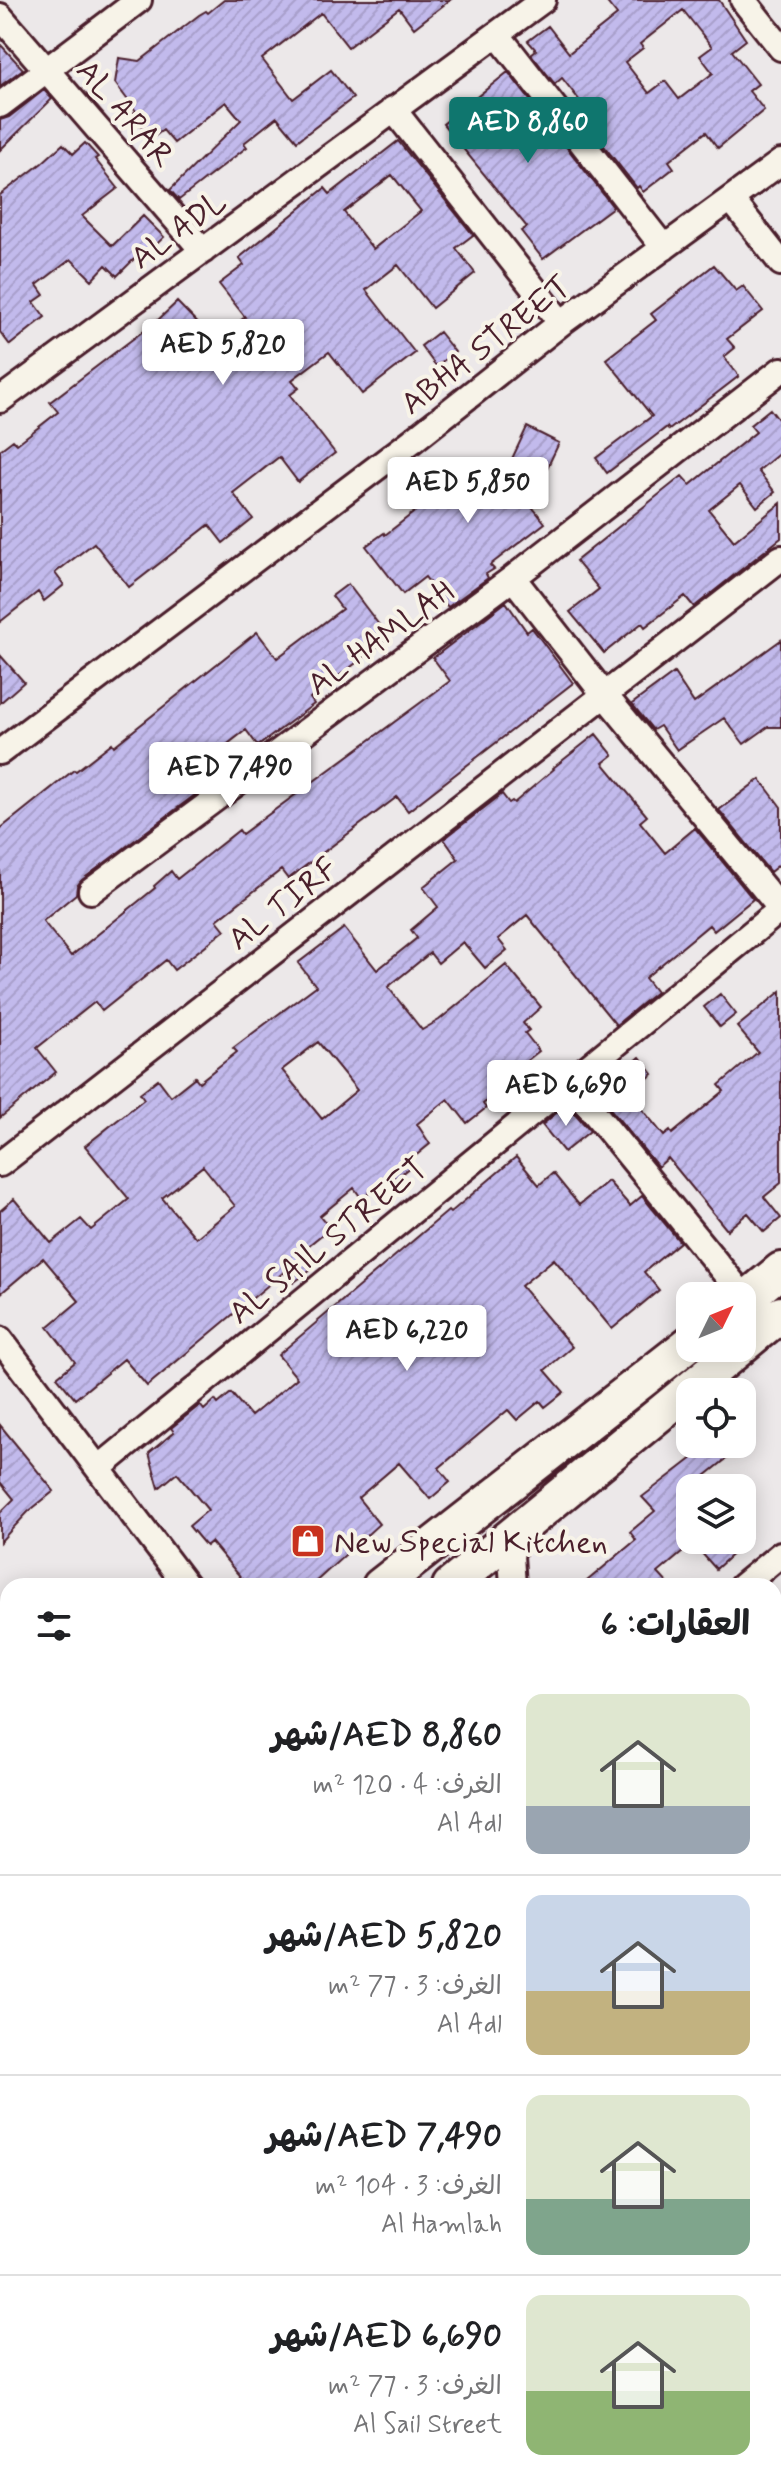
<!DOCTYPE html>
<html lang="ar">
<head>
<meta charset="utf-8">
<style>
  body { margin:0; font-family:Mynerve,"Playpen Sans Arabic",sans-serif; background:#f6f6f6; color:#202124; direction:rtl; height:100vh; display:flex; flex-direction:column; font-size:30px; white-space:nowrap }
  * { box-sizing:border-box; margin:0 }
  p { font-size:26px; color:#757577 }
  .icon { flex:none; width:44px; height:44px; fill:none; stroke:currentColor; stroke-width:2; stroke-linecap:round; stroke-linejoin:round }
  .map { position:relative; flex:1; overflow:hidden; direction:ltr }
  .details { position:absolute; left:0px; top:1578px; width:782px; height:912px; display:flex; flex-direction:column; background:#fff; border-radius:24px 24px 0 0; box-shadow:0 4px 20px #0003; direction:rtl }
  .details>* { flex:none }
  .needle { width:52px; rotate:47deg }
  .controls { position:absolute; left:676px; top:1282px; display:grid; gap:16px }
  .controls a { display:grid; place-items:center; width:80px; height:80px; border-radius:16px; background:#fff; box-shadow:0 4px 20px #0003; font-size:40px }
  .price { position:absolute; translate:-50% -68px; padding:0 18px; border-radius:8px; background:#fff; color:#222; font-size:26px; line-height:52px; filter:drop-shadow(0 2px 4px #0008) }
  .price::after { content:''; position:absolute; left:50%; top:48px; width:24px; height:18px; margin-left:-12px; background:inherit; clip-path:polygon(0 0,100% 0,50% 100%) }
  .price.on { background:#0f766e; color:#fff }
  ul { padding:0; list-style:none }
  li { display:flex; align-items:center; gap:24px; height:200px; padding:0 32px }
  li+li { border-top:2px solid #e0e0e0 }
  li span { display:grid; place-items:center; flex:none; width:224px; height:160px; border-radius:16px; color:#555 }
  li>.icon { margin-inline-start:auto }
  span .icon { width:96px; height:96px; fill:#fffc; stroke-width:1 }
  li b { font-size:34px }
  h2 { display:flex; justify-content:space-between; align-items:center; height:96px; padding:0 32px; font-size:34px }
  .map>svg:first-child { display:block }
</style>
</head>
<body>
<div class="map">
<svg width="781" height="2490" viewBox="0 0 781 2490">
  <defs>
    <pattern id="building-hatch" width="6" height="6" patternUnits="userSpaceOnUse" patternTransform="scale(2)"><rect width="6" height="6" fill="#c2baec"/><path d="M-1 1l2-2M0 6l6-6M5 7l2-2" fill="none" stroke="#a89fcb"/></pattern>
  </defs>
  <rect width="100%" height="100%" fill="#ece8e9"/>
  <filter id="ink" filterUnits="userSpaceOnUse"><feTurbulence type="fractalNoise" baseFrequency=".0125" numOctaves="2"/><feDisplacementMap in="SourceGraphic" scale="16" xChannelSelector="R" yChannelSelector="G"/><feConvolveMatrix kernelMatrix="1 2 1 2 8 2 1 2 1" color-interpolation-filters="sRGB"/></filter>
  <g filter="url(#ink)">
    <path fill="url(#building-hatch)" stroke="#4a1f2b" stroke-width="2" fill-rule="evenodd" d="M 224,0 L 450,0 L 414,28 L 399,8 L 348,47 L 321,13 L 262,59 L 293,99 L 331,70 L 353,98 L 297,141 L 277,117 L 244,143 L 247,147 L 179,200 L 170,190 L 241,120 L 226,102 L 174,143 L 163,130 L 151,139 L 132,114 L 136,111 L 115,83 L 119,58 L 140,61 L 199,15 L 206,11 L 208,13 Z
      M 605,0 L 719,0 L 746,40 L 732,51 L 758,84 L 749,91 L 764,110 L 718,148 L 706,132 L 669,161 L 674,168 L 643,192 L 639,186 L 637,188 L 594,133 L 601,128 L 562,78 L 555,84 L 531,54 L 536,50 L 528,41 L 548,26 L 569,53 L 617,15 ZM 683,10 L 712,47 L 700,56 L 713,73 L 679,99 L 665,81 L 649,93 L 625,62 L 643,48 L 640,44 Z
      M 0,44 L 23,69 L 0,86 Z
      M 508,72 L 613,207 L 543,259 L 521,231 L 527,227 L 443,124 Z
      M 44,90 L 52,99 L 0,150 L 0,120 L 9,117 Z
      M 398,141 L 473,235 L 456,248 L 475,273 L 432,308 L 398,265 L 366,290 L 415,353 L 362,394 L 329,352 L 292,380 L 299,388 L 290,395 L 335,453 L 298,482 L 279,457 L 233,493 L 253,519 L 223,543 L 209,525 L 129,587 L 94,543 L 55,573 L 64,585 L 44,601 L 38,592 L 0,622 L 0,450 L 13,440 L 17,444 L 58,412 L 50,402 L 159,319 L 177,302 L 215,341 L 245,317 L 219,284 L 244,265 L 239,258 L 325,188 L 330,194 ZM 392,175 L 421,211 L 373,249 L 344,212 Z
      M 85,143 L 98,157 L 95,159 L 118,188 L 82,216 L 112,246 L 143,216 L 164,237 L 141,259 L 137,256 L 117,276 L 106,265 L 92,280 L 71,259 L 37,285 L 44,295 L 34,302 L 45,317 L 10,345 L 0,332 L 0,195 L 42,163 L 63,144 L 73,154 Z
      M 714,265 L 736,291 L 743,286 L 763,311 L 727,339 L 735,348 L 724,357 L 739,376 L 669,430 L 667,427 L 607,473 L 596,458 L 652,416 L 606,359 L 656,320 L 651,314 Z
      M 439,332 L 455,352 L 436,366 L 421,346 Z
      M 770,409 L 781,423 L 781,452 L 758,471 L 775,492 L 757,507 L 740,485 L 709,510 L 734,541 L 781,503 L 781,538 L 694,607 L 685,596 L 645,627 L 642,623 L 604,653 L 570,612 L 599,589 L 576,561 L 682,476 L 690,485 L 756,432 L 750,425 Z
      M 527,427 L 559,443 L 530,504 L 545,523 L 490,565 L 494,569 L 486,574 L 488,578 L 448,607 L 425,577 L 403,594 L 366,546 L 384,533 L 385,535 L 481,460 L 500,484 Z
      M 348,584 L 389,638 L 310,698 L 314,704 L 258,746 L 246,730 L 211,757 L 224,773 L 82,880 L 77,886 L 76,894 L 43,921 L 71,956 L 155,888 L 154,886 L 171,871 L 177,879 L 239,830 L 242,834 L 450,681 L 433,658 L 506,602 L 527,632 L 532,628 L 573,683 L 408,811 L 397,797 L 288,879 L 281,870 L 217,920 L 225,930 L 174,970 L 166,960 L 102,1011 L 95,1002 L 37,1048 L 56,1072 L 0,1118 L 0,829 L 74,770 L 76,771 L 112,743 L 114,746 L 257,632 L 277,658 L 342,609 L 332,596 Z
      M 781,640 L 781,727 L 768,727 L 744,744 L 724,718 L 677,750 L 660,726 L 653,730 L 632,704 L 674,673 L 694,703 Z
      M 0,655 L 24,682 L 0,703 Z
      M 596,734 L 613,755 L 603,763 L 647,816 L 640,822 L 665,853 L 695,828 L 753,899 L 714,931 L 709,925 L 645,978 L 656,992 L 616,1025 L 527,915 L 498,939 L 507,950 L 485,968 L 463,942 L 438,963 L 430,953 L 388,987 L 422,1030 L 439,1020 L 506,965 L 541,1007 L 523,1023 L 529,1030 L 525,1033 L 539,1051 L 520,1066 L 524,1070 L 483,1104 L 486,1108 L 467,1123 L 448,1099 L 417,1124 L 430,1144 L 408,1162 L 411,1166 L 395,1179 L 392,1175 L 362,1199 L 354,1188 L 320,1216 L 330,1228 L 298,1254 L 311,1270 L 293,1283 L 284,1272 L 147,1386 L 124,1359 L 75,1399 L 57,1377 L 75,1362 L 48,1327 L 79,1301 L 43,1258 L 0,1294 L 0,1211 L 14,1199 L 51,1243 L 81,1219 L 91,1230 L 129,1199 L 85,1146 L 144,1099 L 140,1093 L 158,1079 L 171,1096 L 195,1077 L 199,1082 L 237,1052 L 233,1048 L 316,986 L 298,963 L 344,928 L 377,970 L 417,938 L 411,930 L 438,907 L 423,887 L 458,859 L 444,839 L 502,794 L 509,803 L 512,801 L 514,803 L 554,769 L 553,768 ZM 318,1042 L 357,1090 L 322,1119 L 282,1070 ZM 203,1166 L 235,1206 L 196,1238 L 162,1198 Z
      M 760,779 L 781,807 L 781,863 L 770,872 L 719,810 Z
      M 781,991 L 781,1183 L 764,1197 L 781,1218 L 764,1232 L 748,1213 L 727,1230 L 668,1158 L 658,1167 L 598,1094 L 640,1057 L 653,1074 L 629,1093 L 664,1136 L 670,1131 L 672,1134 L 724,1091 L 719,1085 L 758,1052 L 737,1027 Z
      M 720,994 L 736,1014 L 720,1027 L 704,1007 Z
      M 567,1104 L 590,1131 L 564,1152 L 542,1125 Z
      M 516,1157 L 539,1185 L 553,1173 L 579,1205 L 608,1181 L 630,1206 L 642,1196 L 680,1242 L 644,1272 L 659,1290 L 612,1329 L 554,1259 L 521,1286 L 572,1347 L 545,1370 L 564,1392 L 545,1407 L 540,1401 L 517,1420 L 508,1410 L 439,1468 L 450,1482 L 430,1499 L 399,1463 L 358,1498 L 379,1524 L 311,1586 L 248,1586 L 211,1542 L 206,1546 L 189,1526 L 208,1510 L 177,1473 L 159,1488 L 149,1453 L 174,1432 L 171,1428 L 200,1405 L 204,1410 L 215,1400 L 218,1404 L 231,1393 L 251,1416 L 256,1412 L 297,1378 L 278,1355 L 448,1211 L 450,1213 Z
      M 0,1425 L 54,1491 L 28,1512 L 0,1542 L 0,1513 L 14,1499 L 0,1482 Z
      M 711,1444 L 745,1444 L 690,1488 L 690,1546 L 658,1573 L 670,1586 L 581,1586 L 636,1540 L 630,1532 L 655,1511 L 642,1497 Z
      M 690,1540 L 748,1540 L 716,1569 Z"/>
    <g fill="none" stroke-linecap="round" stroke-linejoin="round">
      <g stroke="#4a1f2b" stroke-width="30">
        <path id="street" d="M 743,0 L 781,48
          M 0,16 L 203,251
          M 497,34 L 664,248
          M 0,105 L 139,0
          M 393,109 L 561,323
          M 731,199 L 781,263
          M 0,400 L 543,0
          M 513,578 L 603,693 L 781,909
          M 0,752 L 412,441 L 561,323 L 781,162
          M 91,891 L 513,578 L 781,370
          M 570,1083 L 746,1299
          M 0,1164 L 781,558
          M 0,1339 L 187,1586
          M 99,1468 L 781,909
          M 513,1586 L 511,1556 L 518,1528
          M 742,1586 L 781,1554
          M 774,1895 L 781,1903
          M 774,2080 L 781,2074
          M 0,2176 L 8,2185
          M 774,2466 L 781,2459
          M 280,2482 L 287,2490
          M 553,2482 L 561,2490
          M 324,2490 L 333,2482
          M 748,2490 L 757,2482"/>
      </g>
      <g stroke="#4a1f2b" stroke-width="40">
        <path id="secondary" d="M 742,1302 L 781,1270
          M 742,1346 L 781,1314
          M 380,1586 L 690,1343
          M 450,1586 L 740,1348
          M 0,1889 L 8,1882
          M 0,1943 L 8,1937"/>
      </g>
      <use href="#street" stroke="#f7f3e8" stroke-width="24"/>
      <use href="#secondary" stroke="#f7f3e8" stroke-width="34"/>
    </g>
  </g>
  <defs>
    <g id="shop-square" transform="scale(1.8)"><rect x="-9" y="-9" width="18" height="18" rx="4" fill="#c8321e" stroke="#f7f3e8"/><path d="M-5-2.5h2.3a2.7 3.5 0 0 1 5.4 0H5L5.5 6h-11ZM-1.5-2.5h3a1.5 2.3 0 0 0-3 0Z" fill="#fff"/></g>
  </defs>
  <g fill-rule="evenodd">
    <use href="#shop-square" x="308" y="1541"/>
  </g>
  <g text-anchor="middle" stroke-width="8" stroke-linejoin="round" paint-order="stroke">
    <g font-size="32" fill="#4a1f2b" stroke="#f7f3e8">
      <text transform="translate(126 113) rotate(49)" y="11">AL ARAR</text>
      <text transform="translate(178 229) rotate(-36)" y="11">AL ADL</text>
      <text transform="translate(485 344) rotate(-38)" y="11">ABHA STREET</text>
      <text transform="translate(380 637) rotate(-36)" y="11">AL HAMLAH</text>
      <text transform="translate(282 903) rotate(-38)" y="11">AL TIRF</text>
      <text transform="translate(327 1240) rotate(-39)" y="11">AL SAIL STREET</text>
    </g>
    <g font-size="32" fill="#4a1f2b" stroke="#f7f3e8" text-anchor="start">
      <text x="334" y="1552">New Special Kitchen</text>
    </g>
  </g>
</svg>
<div class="controls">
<a><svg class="needle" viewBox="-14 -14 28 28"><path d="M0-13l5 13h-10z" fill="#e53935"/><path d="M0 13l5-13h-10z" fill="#757577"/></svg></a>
<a><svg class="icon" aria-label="locate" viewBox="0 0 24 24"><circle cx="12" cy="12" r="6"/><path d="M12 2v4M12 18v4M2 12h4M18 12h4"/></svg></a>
<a><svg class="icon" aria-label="layers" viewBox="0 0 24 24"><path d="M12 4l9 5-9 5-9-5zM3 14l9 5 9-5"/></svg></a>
</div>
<b class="price on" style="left:528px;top:165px">AED 8,860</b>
<b class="price" style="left:223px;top:387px">AED 5,820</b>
<b class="price" style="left:468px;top:525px">AED 5,850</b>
<b class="price" style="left:230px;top:810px">AED 7,490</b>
<b class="price" style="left:566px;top:1128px">AED 6,690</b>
<b class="price" style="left:407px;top:1373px">AED 6,220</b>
<section class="details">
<h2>العقارات: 6<svg class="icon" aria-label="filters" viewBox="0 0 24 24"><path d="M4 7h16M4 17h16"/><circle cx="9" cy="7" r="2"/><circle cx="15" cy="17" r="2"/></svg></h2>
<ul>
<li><span style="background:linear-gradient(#dfe7d0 70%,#9aa5b1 0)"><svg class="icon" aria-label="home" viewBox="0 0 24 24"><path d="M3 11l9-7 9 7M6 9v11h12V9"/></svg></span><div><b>AED 8,860/شهر</b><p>الغرف: 4 · 120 m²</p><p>Al Adl</p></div></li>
<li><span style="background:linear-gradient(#c9d6e8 60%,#c2b280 0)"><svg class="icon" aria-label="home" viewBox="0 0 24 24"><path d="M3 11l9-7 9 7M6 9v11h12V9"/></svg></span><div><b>AED 5,820/شهر</b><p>الغرف: 3 · 77 m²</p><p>Al Adl</p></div></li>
<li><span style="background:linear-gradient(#dfe7d0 65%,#7fa58c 0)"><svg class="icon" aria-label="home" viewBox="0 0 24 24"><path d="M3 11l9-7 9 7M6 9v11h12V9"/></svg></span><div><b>AED 7,490/شهر</b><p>الغرف: 3 · 104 m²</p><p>Al Hamlah</p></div></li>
<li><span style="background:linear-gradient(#dfe7d0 60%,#8fb573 0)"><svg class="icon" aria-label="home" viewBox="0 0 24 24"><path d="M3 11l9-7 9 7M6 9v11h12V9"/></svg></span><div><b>AED 6,690/شهر</b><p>الغرف: 3 · 77 m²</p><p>Al Sail Street</p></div></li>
</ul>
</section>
</div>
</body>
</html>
